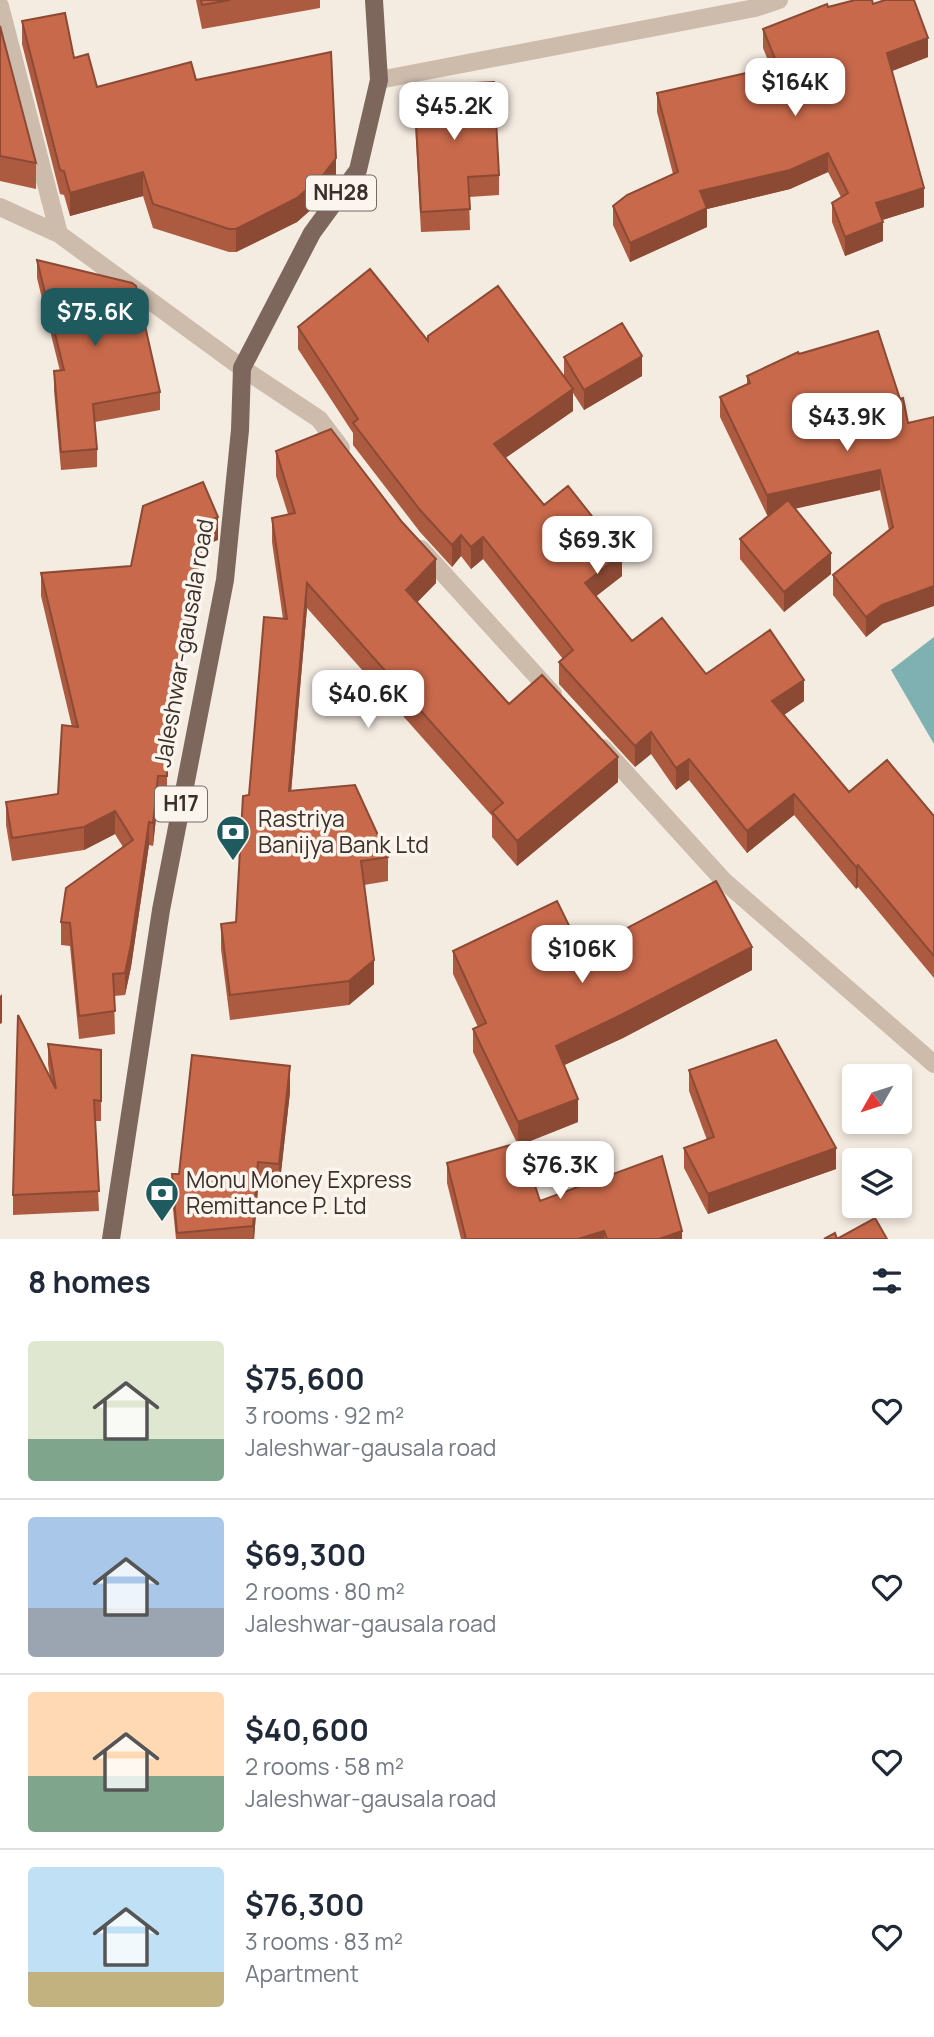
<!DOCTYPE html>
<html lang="en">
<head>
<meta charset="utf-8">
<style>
  body { margin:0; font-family:Manrope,sans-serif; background:#f2f2f3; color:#1f2937; height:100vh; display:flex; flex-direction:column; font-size:26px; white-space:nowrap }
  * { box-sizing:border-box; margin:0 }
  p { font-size:23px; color:#747a83 }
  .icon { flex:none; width:38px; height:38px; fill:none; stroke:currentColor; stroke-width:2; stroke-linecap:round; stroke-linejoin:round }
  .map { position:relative; height:1239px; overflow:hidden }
  .side { display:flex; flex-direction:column; background:#fff; flex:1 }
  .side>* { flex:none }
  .needle { width:46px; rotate:231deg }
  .controls { position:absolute; left:842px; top:1064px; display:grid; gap:14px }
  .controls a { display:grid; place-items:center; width:70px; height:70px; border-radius:7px; background:#fff; box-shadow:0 4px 10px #0003; font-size:35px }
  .price { position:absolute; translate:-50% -60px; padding:0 16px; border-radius:14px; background:#fff; color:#222; font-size:23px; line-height:46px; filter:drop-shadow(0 2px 4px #0008) }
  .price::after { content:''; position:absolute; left:50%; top:42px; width:21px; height:16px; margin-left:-10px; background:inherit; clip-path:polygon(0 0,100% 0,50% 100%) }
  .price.selected { background:#1f5a5e; color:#fff }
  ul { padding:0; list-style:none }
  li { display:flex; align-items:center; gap:21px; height:175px; padding:0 28px }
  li+li { border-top:2px solid #e0e1e3 }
  li span { display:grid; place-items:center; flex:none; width:196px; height:140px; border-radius:7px; color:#555 }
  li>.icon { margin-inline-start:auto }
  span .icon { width:84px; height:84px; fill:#fffc; stroke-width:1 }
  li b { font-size:30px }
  h2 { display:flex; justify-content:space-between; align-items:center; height:84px; padding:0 28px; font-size:30px }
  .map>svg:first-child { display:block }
</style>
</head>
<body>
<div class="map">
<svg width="934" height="1239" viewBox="0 0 934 1239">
  <rect width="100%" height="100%" fill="#f4ebe1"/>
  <path fill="#7fb0b2" d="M 934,637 L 934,744 L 891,670 Z"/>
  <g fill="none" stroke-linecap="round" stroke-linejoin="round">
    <path stroke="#cdbbac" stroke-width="18" d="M 0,6 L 59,234
      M 379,80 L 755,8 L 779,0
      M 0,207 L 59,234 L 242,368 L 319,419 L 341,448
      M 421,549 L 553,694
      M 603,748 L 724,881 L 934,1064"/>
    <path stroke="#7d675c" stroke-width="18" d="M 111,1239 L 161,910 L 225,580 L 240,430 L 242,368 L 312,233 L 358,170 L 379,80 L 374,0"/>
  </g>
  <path fill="#ac5a40" d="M 196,0 L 320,0 L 320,8 L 202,29 Z
    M 873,4 L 928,57 L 892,71 L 924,207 L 882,220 L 883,241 L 845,256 L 832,222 L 832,203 L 841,197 L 828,172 L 790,189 L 707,209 L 707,227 L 630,262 L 613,225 L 613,206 L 673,174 L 657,112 L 657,93 L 771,68 L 763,48 L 763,29 L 828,7 Z
    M 22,21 L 74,58 L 97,87 L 196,80 L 336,181 L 323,199 L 297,222 L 236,252 L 229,252 L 153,228 L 143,196 L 70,216 L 64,195 L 60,194 L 22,44 Z
    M 0,26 L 36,163 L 36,189 L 0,181 Z
    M 414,86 L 499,175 L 499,195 L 469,197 L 470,230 L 421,232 L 414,106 Z
    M 37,260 L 160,392 L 160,410 L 95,422 L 97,449 L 97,467 L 61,470 L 54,390 L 54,371 L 60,371 L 37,278 Z
    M 298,327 L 564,377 L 564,357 L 642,376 L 584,410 L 573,393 L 573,411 L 505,458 L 544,505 L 622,576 L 596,596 L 632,641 L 706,674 L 804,701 L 784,715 L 849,792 L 934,816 L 934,978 L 858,887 L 856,889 L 794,815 L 747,853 L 689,780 L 676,790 L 651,754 L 635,767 L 559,684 L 559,662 L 563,659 L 483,559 L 471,569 L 461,556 L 452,567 L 420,532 L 353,445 L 353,433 L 298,349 Z
    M 799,354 L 900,399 L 908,423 L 882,624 L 866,637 L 833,595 L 833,575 L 889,530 L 880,490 L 795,508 L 831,574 L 784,612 L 740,559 L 740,539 L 771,514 L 767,515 L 720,417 L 720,397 L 747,385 L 747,376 Z
    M 276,451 L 436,583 L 417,602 L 509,704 L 618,782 L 517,866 L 492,837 L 492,816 L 307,608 L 291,791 L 388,857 L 388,881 L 364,885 L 374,984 L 349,1005 L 230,1020 L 221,949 L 221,924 L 236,922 L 249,795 L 283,619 L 272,542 L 272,518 L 288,514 L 276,476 Z
    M 218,540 L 203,546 L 167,755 L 167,799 L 158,799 L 153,846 L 149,845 L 131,967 L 125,995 L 114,996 L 115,1034 L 79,1039 L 70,946 L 61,945 L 61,922 L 123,847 L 115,834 L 84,850 L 12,861 L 6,825 L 6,802 L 58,794 L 72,727 L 41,596 L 41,573 L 131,566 Z
    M 453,951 L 582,952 L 752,970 L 623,1038 L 564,1065 L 578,1122 L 522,1144 L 540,1201 L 682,1239 L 461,1239 L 447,1183 L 447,1163 L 517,1143 L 473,1052 L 473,1029 L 478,1027 L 453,974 Z
    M 48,1044 L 101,1050 L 101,1121 L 95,1121 L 99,1211 L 13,1215 L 13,1195 L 50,1078 L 48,1064 Z
    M 689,1070 L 836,1169 L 708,1214 L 684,1168 L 684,1148 L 707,1140 L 689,1091 Z
    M 290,1092 L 279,1190 L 258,1188 L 254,1239 L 176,1239 L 172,1199 L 172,1174 L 179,1174 Z"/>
  <path fill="#8c4a34" d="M 928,38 L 928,57 L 887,73 L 887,53 Z
    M 828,153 L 828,172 L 790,189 L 707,209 L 707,227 L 630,262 L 630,243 L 700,191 Z
    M 336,158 L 336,181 L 323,199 L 297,222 L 236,252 L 236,229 Z
    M 143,172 L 143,196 L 70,216 L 70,193 Z
    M 924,188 L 924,207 L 876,222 L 876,203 Z
    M 883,222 L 883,241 L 845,256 L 845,237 Z
    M 642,356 L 642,376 L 584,410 L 584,390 Z
    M 573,389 L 573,411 L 494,466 L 494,444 Z
    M 880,470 L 880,490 L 767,515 L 767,495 Z
    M 218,517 L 218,540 L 203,546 L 167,756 L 167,733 L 203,523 Z
    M 461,535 L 461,556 L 452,567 L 452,545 Z
    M 483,537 L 483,559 L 471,569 L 471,547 Z
    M 831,553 L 831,574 L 784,612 L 784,592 Z
    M 622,554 L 622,576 L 585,605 L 585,583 Z
    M 436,559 L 436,583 L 406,614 L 406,590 Z
    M 307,583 L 307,608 L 289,816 L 289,791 Z
    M 934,586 L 934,606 L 882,624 L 866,637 L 866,617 L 882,605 Z
    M 804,680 L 804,701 L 772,723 L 772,701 Z
    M 651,732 L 651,754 L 635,767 L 635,746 Z
    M 618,757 L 618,782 L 517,866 L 517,841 Z
    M 689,759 L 689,780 L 676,790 L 676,768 Z
    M 158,776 L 158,799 L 153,846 L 153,823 Z
    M 794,794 L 794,815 L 747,853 L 747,831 Z
    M 115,811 L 115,834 L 84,850 L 84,827 Z
    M 149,822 L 149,845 L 131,967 L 125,995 L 125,973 Z
    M 858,865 L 858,887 L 856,889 L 856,867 Z
    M 752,947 L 752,970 L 623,1038 L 556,1069 L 556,1046 Z
    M 374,960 L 374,984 L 349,1005 L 349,981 Z
    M 2,994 L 2,1023 L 0,1024 L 0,996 Z
    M 290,1066 L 290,1092 L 279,1190 L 279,1164 Z
    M 578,1099 L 578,1122 L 518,1146 L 518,1122 Z
    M 836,1148 L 836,1169 L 708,1214 L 708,1194 Z
    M 258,1162 L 258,1188 L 254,1239 L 253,1239 L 253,1226 Z
    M 604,1231 L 604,1239 L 578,1239 Z
    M 682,1231 L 682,1239 L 659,1239 Z"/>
  <path fill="#c8694b" stroke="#8c4a34" stroke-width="2" d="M 201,0 L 230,0 L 202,5 Z
    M 855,0 L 872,0 L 873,4 L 885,0 L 914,0 L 928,38 L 887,53 L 924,188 L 876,203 L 883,222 L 845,237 L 832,203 L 848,193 L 828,153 L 790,170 L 700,191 L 707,208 L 630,243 L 613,206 L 627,195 L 678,172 L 657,93 L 778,66 L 763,29 L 827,4 L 828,7 Z
    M 65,13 L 74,58 L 88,54 L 97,87 L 191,62 L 196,80 L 331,52 L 336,158 L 323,175 L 297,198 L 236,229 L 229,229 L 153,204 L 143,172 L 70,193 L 64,171 L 60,170 L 22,21 Z
    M 0,26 L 36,163 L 0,156 Z
    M 494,82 L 499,175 L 468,177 L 470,209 L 421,212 L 414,86 Z
    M 37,260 L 132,283 L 136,286 L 160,392 L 93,404 L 97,449 L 61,452 L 54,371 L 64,370 Z
    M 370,269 L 428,341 L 428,336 L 498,286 L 573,389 L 494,444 L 544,505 L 568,486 L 622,554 L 585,583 L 632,641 L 662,618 L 706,674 L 770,630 L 804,680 L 772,701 L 849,792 L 887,760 L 934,816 L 934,956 L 858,865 L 856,867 L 794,794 L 747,831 L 689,759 L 676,768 L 651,732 L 635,746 L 559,662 L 573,650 L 483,537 L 471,547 L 461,535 L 452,545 L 420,510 L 353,423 L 358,419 L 298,327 Z
    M 622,323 L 642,356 L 584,390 L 564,357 Z
    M 878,331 L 900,399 L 903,398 L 908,423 L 934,417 L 934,586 L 882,605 L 866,617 L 833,575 L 893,527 L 880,470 L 767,495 L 720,397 L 750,383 L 747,376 L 798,352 L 799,354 Z
    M 331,429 L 402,522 L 436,559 L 406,590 L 509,704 L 542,675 L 618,757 L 517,841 L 492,812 L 503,803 L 307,583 L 289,791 L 355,785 L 388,857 L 361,861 L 374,960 L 349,981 L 230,995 L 221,924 L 236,922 L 243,796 L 249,795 L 264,617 L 287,619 L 272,518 L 295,513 L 276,451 Z
    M 203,482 L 218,517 L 203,523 L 167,733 L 167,776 L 158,776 L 153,823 L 149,822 L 131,944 L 125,973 L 113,974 L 115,1011 L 79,1016 L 70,923 L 61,922 L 66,888 L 133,840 L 115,811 L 84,827 L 12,838 L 6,802 L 58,794 L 62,725 L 78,727 L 41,573 L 131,566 L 143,506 Z
    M 788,500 L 831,553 L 784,592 L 740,539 Z
    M 716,881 L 752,947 L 623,1014 L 556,1046 L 578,1099 L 518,1122 L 473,1029 L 486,1023 L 453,951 L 557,901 L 582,952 Z
    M 18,1015 L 56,1089 L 48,1044 L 101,1050 L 101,1101 L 94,1100 L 99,1191 L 13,1195 Z
    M 776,1040 L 836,1148 L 708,1194 L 684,1148 L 714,1137 L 689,1070 Z
    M 192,1055 L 290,1066 L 279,1164 L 258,1162 L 253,1226 L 177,1233 L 172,1174 L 179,1174 Z
    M 521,1142 L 540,1201 L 662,1156 L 682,1231 L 659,1239 L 607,1239 L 604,1231 L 578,1239 L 466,1239 L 447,1163 Z
    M 875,1218 L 887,1239 L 824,1239 L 835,1233 L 837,1239 Z"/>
  <defs>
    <g id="bank-pin" transform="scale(1.75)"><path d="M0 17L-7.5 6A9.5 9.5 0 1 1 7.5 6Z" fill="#1f5a5e" stroke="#fbf5ee"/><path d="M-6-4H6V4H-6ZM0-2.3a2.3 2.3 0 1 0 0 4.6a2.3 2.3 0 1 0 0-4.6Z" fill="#fff"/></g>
  </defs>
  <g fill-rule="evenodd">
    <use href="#bank-pin" x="233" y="832"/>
    <use href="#bank-pin" x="162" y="1193"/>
  </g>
  <g text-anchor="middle" stroke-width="7" stroke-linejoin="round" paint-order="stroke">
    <g fill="#fbf5ee" stroke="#756b66" stroke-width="2">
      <rect x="306" y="175.5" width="70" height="35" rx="5"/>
      <rect x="155" y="786.5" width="52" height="35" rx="5"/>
    </g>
    <g font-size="21" font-weight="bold" fill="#3b302b">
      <text x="341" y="200">NH28</text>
      <text x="181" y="811">H17</text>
    </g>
    <g font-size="23" fill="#3b302b" stroke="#fbf5ee">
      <text transform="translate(184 643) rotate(-80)" y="8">Jaleshwar-gausala road</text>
    </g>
    <g font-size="23" fill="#3b302b" stroke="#fbf5ee" text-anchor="start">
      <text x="258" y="827">Rastriya<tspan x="258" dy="26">Banijya Bank Ltd</tspan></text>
      <text x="186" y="1188">Monu Money Express<tspan x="186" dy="26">Remittance P. Ltd</tspan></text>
    </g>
  </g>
</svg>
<div class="controls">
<a><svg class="needle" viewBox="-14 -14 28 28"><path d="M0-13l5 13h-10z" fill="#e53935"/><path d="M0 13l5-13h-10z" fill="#747a83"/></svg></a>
<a><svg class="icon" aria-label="layers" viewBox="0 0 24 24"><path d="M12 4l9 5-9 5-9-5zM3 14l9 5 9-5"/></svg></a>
</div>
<b class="price" style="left:795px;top:118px">$164K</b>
<b class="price" style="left:454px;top:142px">$45.2K</b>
<b class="price selected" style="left:95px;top:348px">$75.6K</b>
<b class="price" style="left:847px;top:453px">$43.9K</b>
<b class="price" style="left:597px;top:576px">$69.3K</b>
<b class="price" style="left:368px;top:730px">$40.6K</b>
<b class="price" style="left:582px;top:985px">$106K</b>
<b class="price" style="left:560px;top:1201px">$76.3K</b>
</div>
<section class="side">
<h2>8 homes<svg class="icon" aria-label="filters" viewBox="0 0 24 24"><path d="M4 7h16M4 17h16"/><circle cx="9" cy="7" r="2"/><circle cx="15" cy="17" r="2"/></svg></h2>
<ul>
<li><span style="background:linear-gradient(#dfe7d0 70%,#7fa58c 0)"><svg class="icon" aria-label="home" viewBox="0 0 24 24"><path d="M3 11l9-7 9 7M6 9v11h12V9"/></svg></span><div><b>$75,600</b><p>3 rooms · 92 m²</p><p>Jaleshwar-gausala road</p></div><svg class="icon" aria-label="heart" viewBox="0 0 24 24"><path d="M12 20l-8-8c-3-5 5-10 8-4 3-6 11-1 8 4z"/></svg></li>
<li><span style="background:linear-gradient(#a9c7e8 65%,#9aa5b1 0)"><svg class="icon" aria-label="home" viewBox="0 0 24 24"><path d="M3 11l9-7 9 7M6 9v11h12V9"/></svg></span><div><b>$69,300</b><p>2 rooms · 80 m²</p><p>Jaleshwar-gausala road</p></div><svg class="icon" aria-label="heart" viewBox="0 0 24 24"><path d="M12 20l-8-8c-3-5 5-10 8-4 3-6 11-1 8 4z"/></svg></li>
<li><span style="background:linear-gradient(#ffd9b3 60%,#7fa58c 0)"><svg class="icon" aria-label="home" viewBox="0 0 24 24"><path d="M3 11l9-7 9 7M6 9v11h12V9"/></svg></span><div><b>$40,600</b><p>2 rooms · 58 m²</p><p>Jaleshwar-gausala road</p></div><svg class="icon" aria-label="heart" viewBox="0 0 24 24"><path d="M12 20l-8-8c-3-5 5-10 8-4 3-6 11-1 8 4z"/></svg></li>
<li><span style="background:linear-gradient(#bfe0f5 75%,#c2b280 0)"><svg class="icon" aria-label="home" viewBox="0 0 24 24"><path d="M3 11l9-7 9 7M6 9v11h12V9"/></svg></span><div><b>$76,300</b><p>3 rooms · 83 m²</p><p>Apartment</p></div><svg class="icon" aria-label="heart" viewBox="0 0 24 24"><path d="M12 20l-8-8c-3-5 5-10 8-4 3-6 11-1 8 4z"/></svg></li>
</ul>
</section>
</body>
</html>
